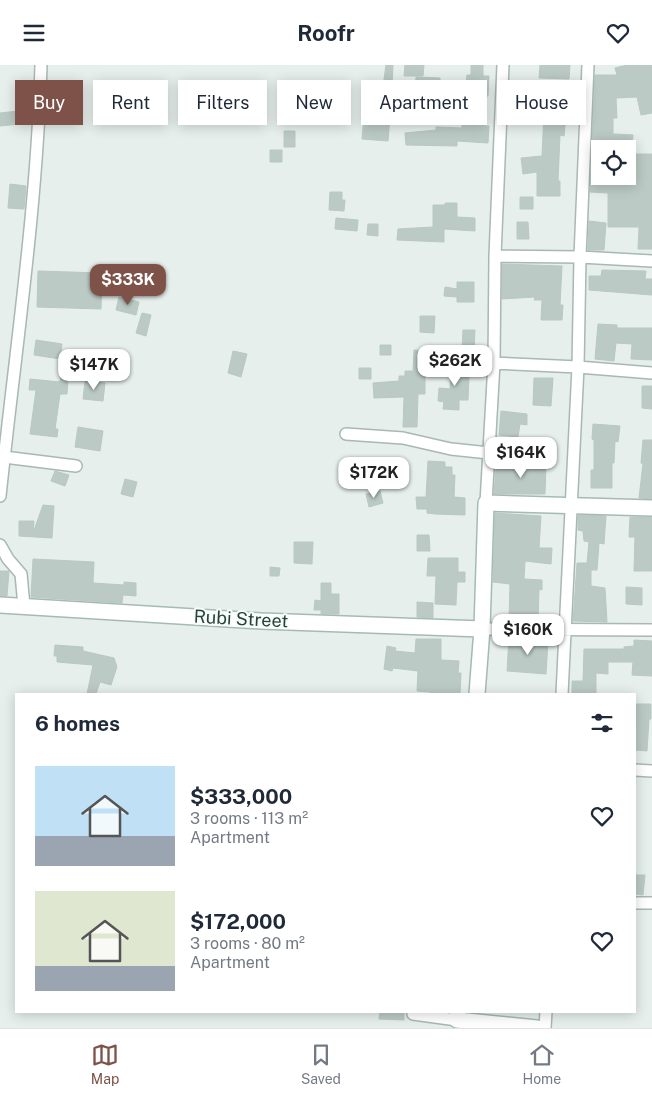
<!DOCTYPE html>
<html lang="en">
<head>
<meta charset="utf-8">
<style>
  body { margin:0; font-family:"Public Sans",sans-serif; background:#f6f6f7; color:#1f2937; height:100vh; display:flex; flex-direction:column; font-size:19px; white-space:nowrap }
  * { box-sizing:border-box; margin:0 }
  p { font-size:16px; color:#747a83 }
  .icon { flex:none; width:28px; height:28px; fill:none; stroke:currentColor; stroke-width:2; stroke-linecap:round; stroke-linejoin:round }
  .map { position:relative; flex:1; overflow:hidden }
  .side { position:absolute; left:15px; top:628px; width:621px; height:320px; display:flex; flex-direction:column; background:#fff; border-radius:0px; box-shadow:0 2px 12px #0003 }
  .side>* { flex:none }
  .hud { position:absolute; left:15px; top:15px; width:622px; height:45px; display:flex; gap:10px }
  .buttons { position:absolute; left:591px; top:75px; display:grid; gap:10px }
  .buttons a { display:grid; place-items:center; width:45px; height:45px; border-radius:0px; background:#fff; box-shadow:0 2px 12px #0003; font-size:25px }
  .price { position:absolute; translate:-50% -42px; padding:0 11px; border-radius:10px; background:#fff; color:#222; font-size:16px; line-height:32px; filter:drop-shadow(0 1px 2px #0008) }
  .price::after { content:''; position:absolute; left:50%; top:30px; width:15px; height:11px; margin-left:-8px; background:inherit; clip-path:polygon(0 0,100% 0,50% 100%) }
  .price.on { background:#7f5249; color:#fff }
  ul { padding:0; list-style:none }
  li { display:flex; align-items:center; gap:15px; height:125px; padding:0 20px }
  li span { display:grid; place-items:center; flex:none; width:140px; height:100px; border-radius:0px; color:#555 }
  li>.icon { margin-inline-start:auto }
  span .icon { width:60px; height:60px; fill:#fffc; stroke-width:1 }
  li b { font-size:21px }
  h2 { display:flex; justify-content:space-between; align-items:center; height:60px; padding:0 20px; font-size:21px }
  .pill { padding:0 18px; border-radius:0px; background:#fff; box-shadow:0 2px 12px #0003; font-size:18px; line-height:45px }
  .pill.on { background:#7f5249; color:#fff }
  header { display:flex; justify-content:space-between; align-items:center; height:65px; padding:0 20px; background:#fff; font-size:22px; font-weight:700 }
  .menu { display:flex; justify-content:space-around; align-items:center; height:70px; border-top:1px solid #e0e1e3; background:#fff; font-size:14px; color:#747a83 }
  .menu a { display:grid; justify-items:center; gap:2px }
  .menu .on { color:#7f5249 }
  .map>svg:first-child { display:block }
</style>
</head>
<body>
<header><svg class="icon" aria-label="menu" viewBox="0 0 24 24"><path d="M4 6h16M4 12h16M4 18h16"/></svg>Roofr<svg class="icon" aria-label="heart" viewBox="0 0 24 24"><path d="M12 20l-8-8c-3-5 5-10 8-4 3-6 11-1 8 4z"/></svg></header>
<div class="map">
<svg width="652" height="963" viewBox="0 0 652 963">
  <rect width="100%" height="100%" fill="#e6efeb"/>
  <path fill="#bbcac4" stroke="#b8c9c2" d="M 386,0 L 393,0 L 392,23 L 383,22 Z
    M 405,0 L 424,0 L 423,11 L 404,11 Z
    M 471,0 L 483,0 L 483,11 L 489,11 L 488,31 L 465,29 L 467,10 L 471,10 Z
    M 540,0 L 570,0 L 569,14 L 539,13 Z
    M 627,0 L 652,0 L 652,48 L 641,50 L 637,32 L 616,33 L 617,53 L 613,53 L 613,69 L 633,70 L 632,84 L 600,84 L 600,113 L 603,113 L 603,116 L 628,117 L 628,89 L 652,89 L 652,184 L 638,184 L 639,162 L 608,162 L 608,128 L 590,127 L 595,10 L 617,10 L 615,3 Z
    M 416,12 L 440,13 L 440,28 L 415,27 Z
    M 47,27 L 55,27 L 55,36 L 47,36 Z
    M 537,28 L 568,31 L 564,71 L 560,70 L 558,116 L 560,116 L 560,131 L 537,131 L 537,107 L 523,109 L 521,93 L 542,91 L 544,48 L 523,45 L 522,51 L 508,50 L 509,36 L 536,38 Z
    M 27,45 L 29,58 L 0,61 L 0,48 Z
    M 364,51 L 390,52 L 388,76 L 362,74 Z
    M 462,59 L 489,61 L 488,78 L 457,76 L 457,81 L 406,80 L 405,68 L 436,65 L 436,62 L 462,63 Z
    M 284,66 L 295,66 L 295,82 L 284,82 Z
    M 270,85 L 282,85 L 282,97 L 270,97 Z
    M 10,119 L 26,121 L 24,144 L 8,143 Z
    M 330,127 L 342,127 L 342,135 L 345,135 L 344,146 L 329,145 Z
    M 520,132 L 533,132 L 533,144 L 520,144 Z
    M 445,138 L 457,138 L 457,152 L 475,153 L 475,166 L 444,164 L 444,177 L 397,175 L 398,164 L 433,162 L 433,140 L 445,140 Z
    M 336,153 L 358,155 L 357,166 L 335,164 Z
    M 589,156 L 606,158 L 604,185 L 588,185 Z
    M 517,157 L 528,157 L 529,174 L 517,174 Z
    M 368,159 L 378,159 L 378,171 L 367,170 Z
    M 502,199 L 562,201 L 560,240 L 563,240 L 562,255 L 541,255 L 542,235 L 534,235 L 535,232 L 502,234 Z
    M 602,205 L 646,206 L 645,214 L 652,214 L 652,230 L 589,225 L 589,211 L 601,211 Z
    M 38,206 L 102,208 L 101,244 L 37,242 Z
    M 457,217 L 474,217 L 474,237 L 457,237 L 457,232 L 444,231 L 445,222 L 457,224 Z
    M 119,232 L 139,237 L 136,250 L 116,245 Z
    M 142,248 L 151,250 L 146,271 L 136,268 Z
    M 420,251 L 435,251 L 434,268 L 420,267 Z
    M 598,259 L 617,260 L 617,263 L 652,263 L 652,295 L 631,294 L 632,279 L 616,278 L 614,296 L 595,294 Z
    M 463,265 L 475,265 L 474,286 L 462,285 Z
    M 36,275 L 62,279 L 60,294 L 34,290 Z
    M 380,280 L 391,280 L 391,290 L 380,290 Z
    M 414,285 L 429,286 L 428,301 L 425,301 L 425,329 L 418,329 L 417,362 L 403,362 L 404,332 L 374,333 L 373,318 L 399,316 L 399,311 L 405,311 L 405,306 L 413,306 Z
    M 233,286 L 247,289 L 241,312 L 228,308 Z
    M 448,294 L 462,295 L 461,312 L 469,312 L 468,335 L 459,335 L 459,345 L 443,344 L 444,337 L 438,336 L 439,323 L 450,324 L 451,306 L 447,306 Z
    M 63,296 L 70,297 L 70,300 L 84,302 L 83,316 L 68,314 L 67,329 L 60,329 L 55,364 L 58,364 L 57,372 L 30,369 L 36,325 L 29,325 L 30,314 L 60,317 Z
    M 359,303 L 371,303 L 371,314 L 359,314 Z
    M 534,313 L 553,313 L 551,341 L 533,340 Z
    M 85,316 L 105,318 L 103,336 L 83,334 Z
    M 642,321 L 652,321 L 652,344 L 642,343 Z
    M 501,346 L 527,349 L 527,360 L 520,359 L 518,372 L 499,370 Z
    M 593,359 L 620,361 L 618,377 L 615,376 L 614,398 L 612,398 L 612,423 L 591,423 L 591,405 L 594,405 L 594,375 L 592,374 Z
    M 78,362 L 103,366 L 100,386 L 75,382 Z
    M 643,375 L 652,375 L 652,434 L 639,433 L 643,399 L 641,398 Z
    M 428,396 L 445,397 L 445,402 L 452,402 L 452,410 L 455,410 L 454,432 L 465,433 L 465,450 L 435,449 L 427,448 L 427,444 L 417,444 L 416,432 L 426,432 Z
    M 520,398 L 546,399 L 545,429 L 494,429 L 496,403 L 500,403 L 500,399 L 519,400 Z
    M 55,406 L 69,410 L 65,421 L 51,416 Z
    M 125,414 L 137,417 L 133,432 L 121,429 Z
    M 380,426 L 383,438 L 369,442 L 366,429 Z
    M 43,440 L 54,441 L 52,473 L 19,471 L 19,456 L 34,456 L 33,468 Z
    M 495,448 L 541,451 L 539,483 L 552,483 L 551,499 L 525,496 L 524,514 L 542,515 L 542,525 L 539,524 L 538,555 L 509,554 L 510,519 L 493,517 Z
    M 578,450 L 606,451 L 604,479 L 599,478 L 597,505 L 591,505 L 591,521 L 605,523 L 607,557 L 573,556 L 577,498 L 587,498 L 589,477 L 584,476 L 583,466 L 578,465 Z
    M 630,452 L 652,452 L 652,506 L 634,506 L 635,472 L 629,472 Z
    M 417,470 L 429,470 L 430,486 L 417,486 Z
    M 294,477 L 313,477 L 312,499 L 294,498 Z
    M 428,493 L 458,493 L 458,507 L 465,507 L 465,517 L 457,517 L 456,540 L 435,539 L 436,511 L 427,511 Z
    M 33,494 L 94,497 L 93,518 L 124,520 L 124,517 L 136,518 L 136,531 L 123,530 L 122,538 L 31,532 Z
    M 270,502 L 280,503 L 279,511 L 270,511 Z
    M 0,506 L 9,506 L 7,531 L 0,531 Z
    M 321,518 L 331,518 L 331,529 L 339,529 L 339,549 L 321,549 L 321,545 L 314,545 L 315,535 L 321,536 Z
    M 626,522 L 642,523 L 642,540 L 626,539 Z
    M 417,537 L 433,538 L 433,553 L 417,552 Z
    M 509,573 L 548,575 L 546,609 L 507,606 Z
    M 416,574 L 441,574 L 441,595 L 459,596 L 458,608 L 461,608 L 460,629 L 430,629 L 430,627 L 417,626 L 418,606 L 393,603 L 392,606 L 384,604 L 387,581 L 396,583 L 395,586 L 415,588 Z
    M 634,575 L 652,576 L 652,611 L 632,610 L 633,597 L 608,597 L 608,609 L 596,608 L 596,629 L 572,629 L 572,616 L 583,616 L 584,584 L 624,584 L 624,582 L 634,581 Z
    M 55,580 L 83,582 L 83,586 L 114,593 L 117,602 L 111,620 L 100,617 L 96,629 L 87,629 L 93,600 L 57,597 L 57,591 L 54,591 Z
    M 636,639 L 651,639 L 651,654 L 649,654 L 647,686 L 635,685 Z
    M 635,810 L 645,810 L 643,830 L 635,829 Z
    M 380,946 L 404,946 L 404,955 L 379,954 Z"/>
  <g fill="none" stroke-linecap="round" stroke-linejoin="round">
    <g stroke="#a8b8b2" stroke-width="14">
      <path id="street" d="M 495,191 L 580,192 L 652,196
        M 494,298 L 578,302 L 652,308
        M 346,369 L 403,373 L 451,384 L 489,388
        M 4,392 L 76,401
        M 0,431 C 15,288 37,144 41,0
        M 486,438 L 494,298 L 495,191 L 503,0
        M 0,480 L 8,494 L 21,509 L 24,541
        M 482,564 L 652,565
        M 562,629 L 578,302 L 580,192 L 588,0
        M 635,705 L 652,706
        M 635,838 L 652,838
        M 413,949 L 457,955
        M 545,963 L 546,946"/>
    </g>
    <g stroke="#a4bbb3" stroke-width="18">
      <path id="secondary" d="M 0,540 L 261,556 L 482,564
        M 477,629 L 482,564 L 486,438 L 652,443
        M 458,946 L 457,955 L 537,963"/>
    </g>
    <use href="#street" stroke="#fff" stroke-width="11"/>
    <use href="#secondary" stroke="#fff" stroke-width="15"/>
  </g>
  <g text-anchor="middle" stroke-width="4" stroke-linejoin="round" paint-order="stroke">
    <g font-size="18" fill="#24423a" stroke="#f7fbf9">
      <text transform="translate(241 554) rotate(3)" y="6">Rubi Street</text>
    </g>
  </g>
</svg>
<div class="buttons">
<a><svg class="icon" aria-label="locate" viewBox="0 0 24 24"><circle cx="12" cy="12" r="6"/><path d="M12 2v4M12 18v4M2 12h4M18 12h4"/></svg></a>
</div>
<b class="price on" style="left:128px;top:241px">$333K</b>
<b class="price" style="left:455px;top:322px">$262K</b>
<b class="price" style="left:94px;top:326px">$147K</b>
<b class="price" style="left:521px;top:414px">$164K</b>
<b class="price" style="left:374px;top:434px">$172K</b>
<b class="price" style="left:528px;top:591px">$160K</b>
<div class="hud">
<a class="pill on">Buy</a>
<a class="pill">Rent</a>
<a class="pill">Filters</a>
<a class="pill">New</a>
<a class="pill">Apartment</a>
<a class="pill">House</a>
</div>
<section class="side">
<h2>6 homes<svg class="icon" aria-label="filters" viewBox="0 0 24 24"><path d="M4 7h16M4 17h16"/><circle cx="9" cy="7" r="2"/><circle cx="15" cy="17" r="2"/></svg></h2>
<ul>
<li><span style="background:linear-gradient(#bfe0f5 70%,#9aa5b1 0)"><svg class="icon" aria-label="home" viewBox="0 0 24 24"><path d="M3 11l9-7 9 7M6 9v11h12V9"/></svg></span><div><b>$333,000</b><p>3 rooms · 113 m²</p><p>Apartment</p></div><svg class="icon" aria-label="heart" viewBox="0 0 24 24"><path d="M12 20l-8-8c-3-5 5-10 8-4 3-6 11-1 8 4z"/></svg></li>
<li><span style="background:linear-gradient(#dfe7d0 75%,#9aa5b1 0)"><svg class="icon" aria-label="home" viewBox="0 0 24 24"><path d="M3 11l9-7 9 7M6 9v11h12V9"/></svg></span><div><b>$172,000</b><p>3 rooms · 80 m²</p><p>Apartment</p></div><svg class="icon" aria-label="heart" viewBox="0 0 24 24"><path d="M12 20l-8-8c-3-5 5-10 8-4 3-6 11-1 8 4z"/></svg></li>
</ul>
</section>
</div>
<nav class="menu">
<a class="on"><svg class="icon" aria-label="map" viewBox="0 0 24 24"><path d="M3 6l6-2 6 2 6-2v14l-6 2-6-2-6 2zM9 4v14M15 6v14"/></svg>Map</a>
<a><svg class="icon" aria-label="saved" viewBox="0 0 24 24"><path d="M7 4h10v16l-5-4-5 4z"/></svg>Saved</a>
<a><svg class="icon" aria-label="home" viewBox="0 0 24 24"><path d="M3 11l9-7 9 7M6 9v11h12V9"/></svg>Home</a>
</nav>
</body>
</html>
